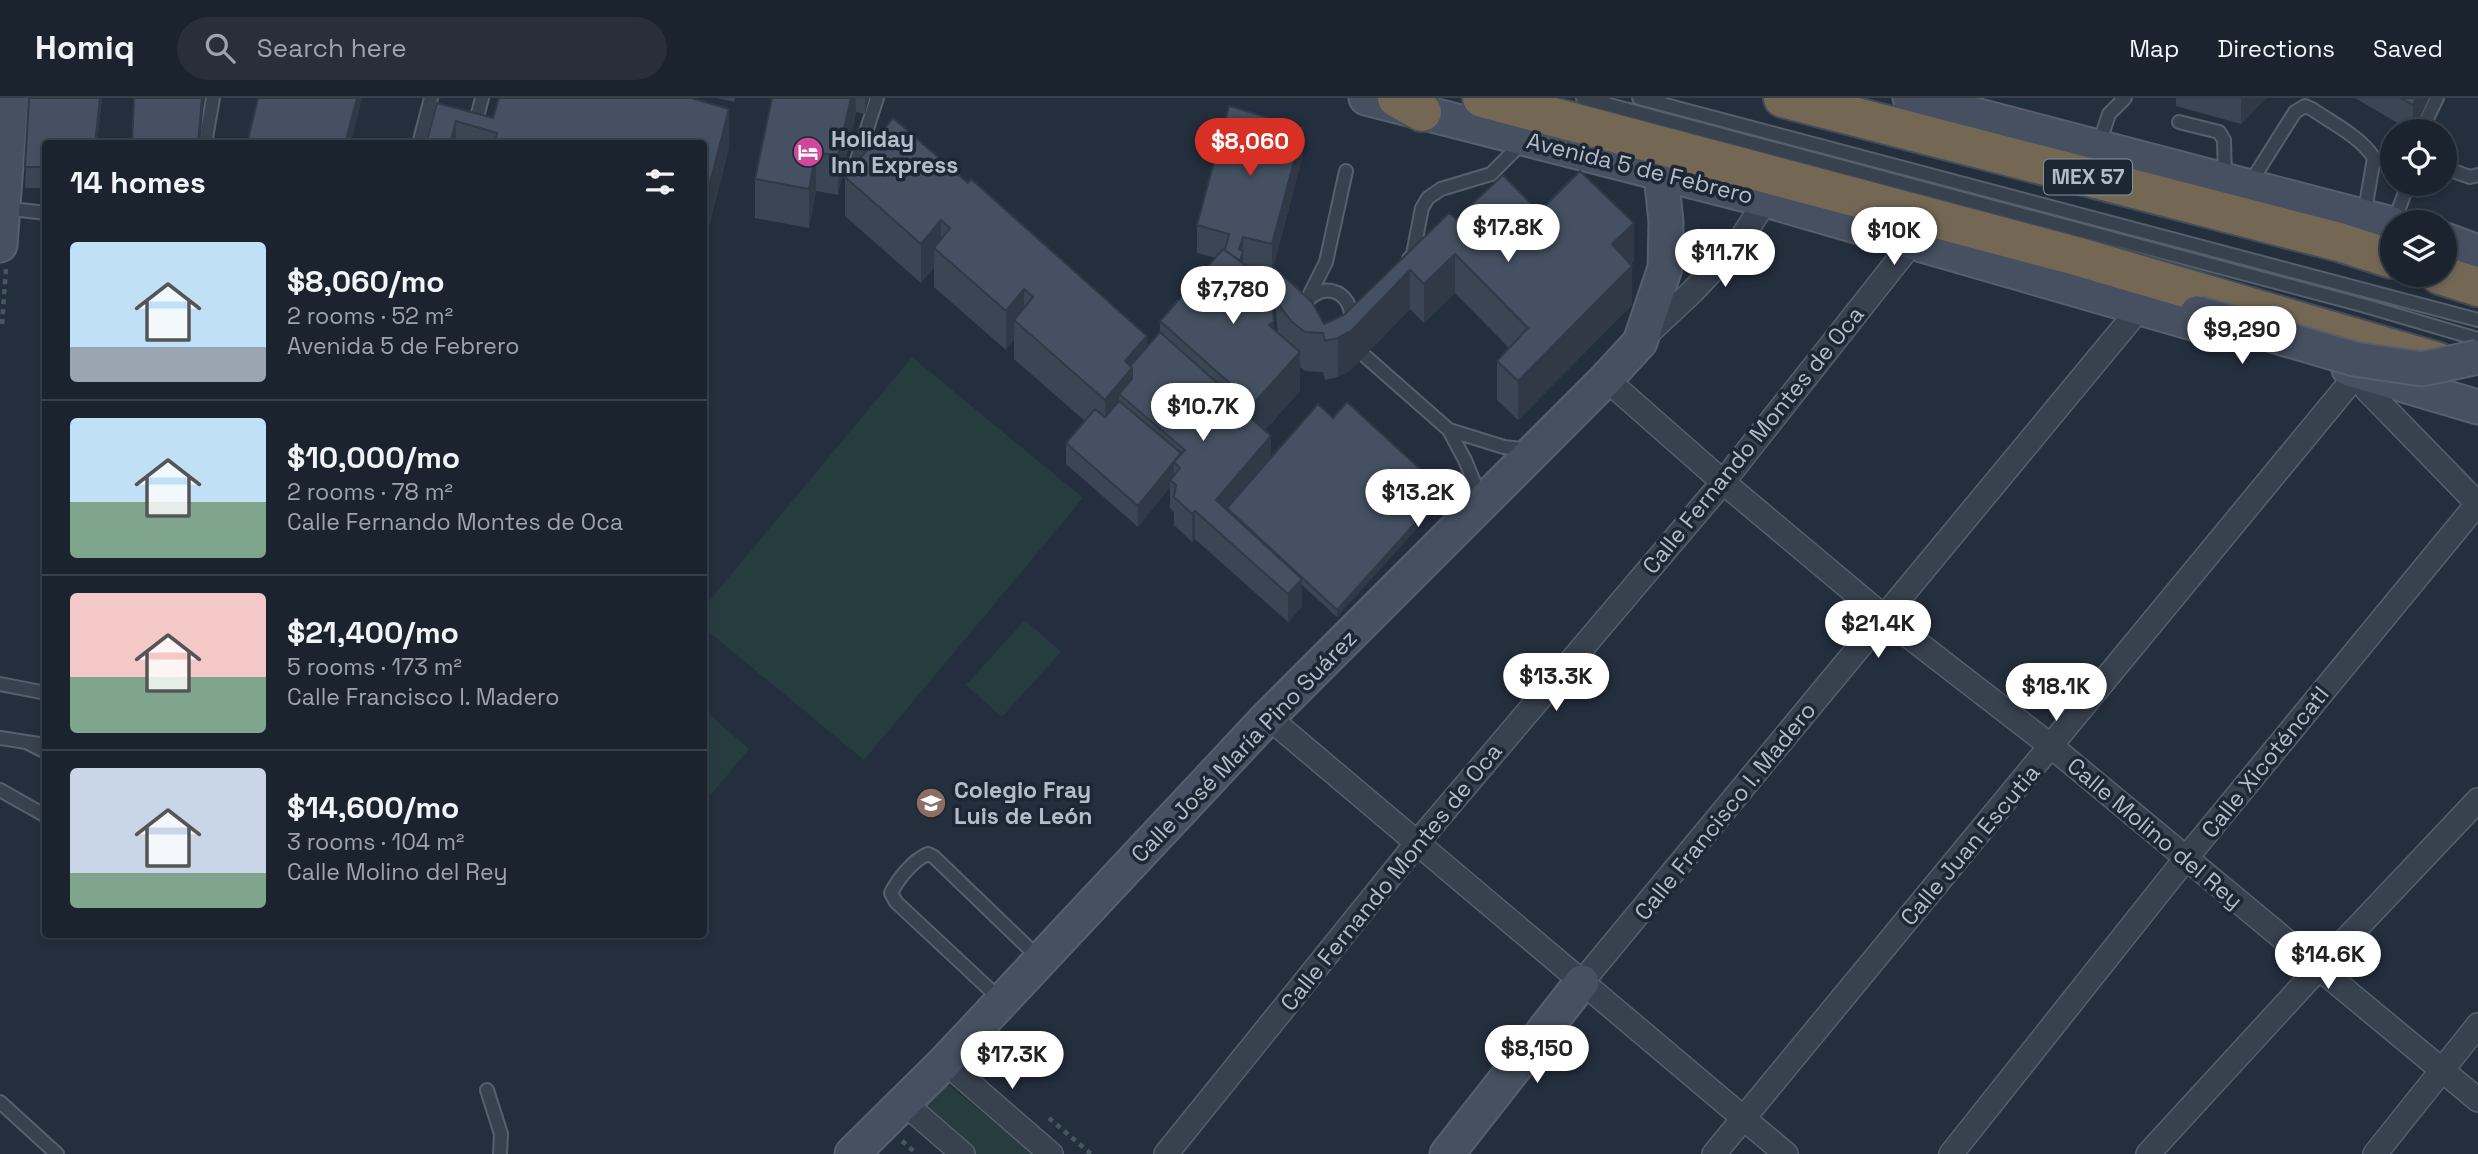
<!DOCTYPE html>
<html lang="en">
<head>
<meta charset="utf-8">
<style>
  body { margin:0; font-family:"Space Grotesk",sans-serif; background:#282f3a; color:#f1f3f6; height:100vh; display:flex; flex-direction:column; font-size:26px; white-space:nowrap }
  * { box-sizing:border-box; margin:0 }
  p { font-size:23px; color:#a0a4aa }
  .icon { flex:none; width:38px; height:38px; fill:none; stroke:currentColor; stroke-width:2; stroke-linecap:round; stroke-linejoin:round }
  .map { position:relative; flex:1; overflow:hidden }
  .drawer { position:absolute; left:42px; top:42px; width:665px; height:798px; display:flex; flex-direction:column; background:#1b232e; border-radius:7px; box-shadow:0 4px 10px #0003,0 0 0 2px #39404a }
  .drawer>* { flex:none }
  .fabs { position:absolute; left:2380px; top:21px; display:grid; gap:14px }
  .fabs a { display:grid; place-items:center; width:77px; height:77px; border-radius:50%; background:#1b232e; box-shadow:0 4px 10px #0003,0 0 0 2px #39404a; font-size:35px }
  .price { position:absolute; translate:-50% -60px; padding:0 16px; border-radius:24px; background:#fff; color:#222; font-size:23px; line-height:46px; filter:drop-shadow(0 2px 4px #0008) }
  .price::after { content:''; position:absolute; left:50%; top:42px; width:21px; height:16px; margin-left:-10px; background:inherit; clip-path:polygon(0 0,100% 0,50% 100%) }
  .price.selected { background:#d93025; color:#fff }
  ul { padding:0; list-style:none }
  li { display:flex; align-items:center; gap:21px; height:175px; padding:0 28px }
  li+li { border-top:2px solid #39404a }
  li span { display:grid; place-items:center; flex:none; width:196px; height:140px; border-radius:7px; color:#555 }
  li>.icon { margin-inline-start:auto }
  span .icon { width:84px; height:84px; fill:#fffc; stroke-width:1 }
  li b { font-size:30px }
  h2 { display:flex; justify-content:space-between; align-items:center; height:84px; padding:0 28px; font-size:30px }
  header { display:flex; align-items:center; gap:42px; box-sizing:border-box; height:98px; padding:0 35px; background:#1b232e; border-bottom:2px solid #39404a }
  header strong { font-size:33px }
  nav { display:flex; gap:38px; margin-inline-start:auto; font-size:24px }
  .search { width:490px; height:63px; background:#282f3a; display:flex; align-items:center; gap:18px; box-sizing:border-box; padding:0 24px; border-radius:38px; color:#a0a4aa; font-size:26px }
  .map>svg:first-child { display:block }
</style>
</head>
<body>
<header>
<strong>Homiq</strong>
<div class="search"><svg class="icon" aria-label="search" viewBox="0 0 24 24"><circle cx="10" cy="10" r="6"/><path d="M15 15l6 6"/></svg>Search here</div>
<nav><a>Map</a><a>Directions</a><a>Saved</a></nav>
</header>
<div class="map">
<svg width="2478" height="1056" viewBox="0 0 2478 1056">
  <rect width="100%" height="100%" fill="#242f3e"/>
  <path fill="#263c3f" d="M 912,259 L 1083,400 L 864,662 L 704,530 L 704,509 Z
    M 1025,522 L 1061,554 L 1002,619 L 966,587 Z
    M 704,612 L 749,651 L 704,705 Z
    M 944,983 L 1033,1056 L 957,1056 L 911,1018 Z"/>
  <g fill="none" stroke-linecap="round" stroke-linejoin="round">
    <g stroke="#565f6c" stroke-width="16">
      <path id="lane" d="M 1583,0 L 2362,207 L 2478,241
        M 1639,0 L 2478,222
        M 2179,24 L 2219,34 L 2224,42 L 2225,79
        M 2421,33 L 2437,0
        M 205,46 L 213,0
        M 419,46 L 431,0
        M 470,46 L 482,0
        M 2098,49 L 2109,16 L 2125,0
        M 855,68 L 877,0
        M 2445,70 L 2470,79 L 2478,77
        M 2249,87 L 2295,14 L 2305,8 L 2312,11 C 2332,25 2361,39 2374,60 L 2364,118
        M 3,110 L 46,115
        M 2394,124 L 2408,86
        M 1409,161 L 1413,156 L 1422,110 L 1428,100 L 1441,91 L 1491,76 L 1523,44
        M 1307,202 L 1326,164 L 1346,73
        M 1301,215 C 1314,179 1356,189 1351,227
        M 1365,258 L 1449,332 L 1465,362 L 1481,401
        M 1449,332 L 1504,349 L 1530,352
        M 0,586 L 46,595
        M 0,640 L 26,644
        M 46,647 L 26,644 L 46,654
        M 0,692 L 46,718
        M 1001,902 L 896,804 L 891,795 C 898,781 913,762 928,756 L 934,759 L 1040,861
        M 487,992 L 501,1036 L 500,1056
        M 0,1004 L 57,1056"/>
    </g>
    <g stroke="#565f6c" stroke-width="26">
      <path id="street" d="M 1644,239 L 1693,193 L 1739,144 L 1766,102
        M 2359,274 L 2367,292 L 2478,406
        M 1606,281 L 1723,384 L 1884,519 L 2051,648 L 2478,1002
        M 1268,619 L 1786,1056
        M 1582,884 L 2140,210
        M 945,964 L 1051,1056
        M 903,1004 L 963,1056
        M 1166,1056 L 1417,745 L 1723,384 L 1911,146
        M 1714,1056 L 2348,287 L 2353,272
        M 1951,1056 L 2187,759 L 2478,405
        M 2148,1056 L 2318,871 L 2478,702
        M 2375,1056 L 2478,927"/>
    </g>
    <g stroke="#565f6c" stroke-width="37">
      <path id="secondary" d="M 1366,0 L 1766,102 L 2227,235
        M 1910,0 L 2392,126
        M 2445,142 L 2478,154
        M 0,147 L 11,0
        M 2349,271 L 2478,309
        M 852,1056 L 945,964 L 1268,619 L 1606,281 L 1640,244 L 1665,170 L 1666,124 L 1661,75
        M 1447,1056 L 1582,884"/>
    </g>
    <g stroke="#434c59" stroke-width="42">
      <path id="highway" d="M 1397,0 L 1422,14
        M 1482,0 L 2076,158 L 2438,264
        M 1783,0 L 2339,144 L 2392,161
        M 2440,177 L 2478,189"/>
    </g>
    <path stroke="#44595c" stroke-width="4.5" stroke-dasharray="5 5" stroke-linecap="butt" d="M 2,226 L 6,171
      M 1049,1020 L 1091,1056
      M 902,1043 L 917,1056"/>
    <use href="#lane" stroke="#38414e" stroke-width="12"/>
    <use href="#street" stroke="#38414e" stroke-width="23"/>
    <use href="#secondary" stroke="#465061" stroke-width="33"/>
    <use href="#highway" stroke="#746855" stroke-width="38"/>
    <g stroke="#565f6c" stroke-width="37" stroke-linecap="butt">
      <path id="secondary-bridge" d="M 2197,215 L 2354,261 L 2422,271 L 2478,259"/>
    </g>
    <use href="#secondary-bridge" stroke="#465061" stroke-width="33"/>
  </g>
  <path fill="#3b4654" d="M 29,0 L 102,0 L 97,46 L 46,46 L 46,94 L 44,94 L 41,90 L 25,90 Z
    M 499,0 L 691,0 L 729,11 L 729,50 L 705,143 L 704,144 L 704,46 L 426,46 L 437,5 L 493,20 Z
    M 717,0 L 735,0 L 734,4 Z
    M 772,0 L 869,0 L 865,16 L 856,14 L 838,97 L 816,93 L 809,130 L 755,120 L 755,81 Z
    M 2176,0 L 2266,0 L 2241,26 L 2176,8 Z
    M 2355,0 L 2429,0 L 2414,33 L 2411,33 Z
    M 893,20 L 1147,250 L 1160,234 L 1160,223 L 1216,160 L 1197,155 L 1197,127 L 1303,57 L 1272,174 L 1246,168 L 1274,232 L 1278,235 L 1275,209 L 1275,170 L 1324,226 L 1344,217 L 1456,121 L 1539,114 L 1634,163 L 1630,167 L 1632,207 L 1518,322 L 1497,302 L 1497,263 L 1509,250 L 1455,195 L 1424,225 L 1410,211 L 1351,272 L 1338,279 L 1325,282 L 1323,274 L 1305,273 L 1300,269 L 1300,293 L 1265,332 L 1271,359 L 1333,320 L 1444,400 L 1337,519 L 1302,487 L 1302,509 L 1288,524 L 1195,441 L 1192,444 L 1174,427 L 1174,414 L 1170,410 L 1170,389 L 1138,429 L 1066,366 L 1066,345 L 1085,323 L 1014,261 L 1014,242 L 1006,252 L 934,189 L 934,169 L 921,185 L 845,118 L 845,79 Z"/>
  <path fill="#303945" d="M 100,0 L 102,0 L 97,46 L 95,46 Z
    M 202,0 L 204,0 L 200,46 L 198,46 Z
    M 357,0 L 362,0 L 351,46 L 345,46 Z
    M 851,0 L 856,0 L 856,14 L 838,97 L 838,58 Z
    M 865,0 L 869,0 L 865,16 Z
    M 2241,0 L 2266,0 L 2241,26 Z
    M 2416,0 L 2429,0 L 2413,33 L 2413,7 Z
    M 729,11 L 729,50 L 704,144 L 704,106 Z
    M 456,23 L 456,46 L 450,46 Z
    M 1303,30 L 1303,57 L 1272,174 L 1272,146 Z
    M 816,54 L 816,93 L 809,130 L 809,91 Z
    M 941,122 L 941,156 L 934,150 L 934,169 L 921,185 L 921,146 Z
    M 1634,125 L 1634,163 L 1612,185 L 1612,146 Z
    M 1243,139 L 1243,180 L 1239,195 L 1239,151 Z
    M 1455,156 L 1455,195 L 1424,225 L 1424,186 Z
    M 1632,168 L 1632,207 L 1518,322 L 1518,283 Z
    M 1410,172 L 1410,211 L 1351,272 L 1338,279 L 1338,240 Z
    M 1024,191 L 1024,230 L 1014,222 L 1014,242 L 1006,252 L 1006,213 Z
    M 1274,223 L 1274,262 L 1269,227 Z
    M 1147,238 L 1147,277 L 1125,302 L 1119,296 L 1119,324 L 1105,341 L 1105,302 L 1125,263 Z
    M 1300,254 L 1300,293 L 1253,345 L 1253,306 Z
    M 1271,338 L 1271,366 L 1227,410 L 1227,417 L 1216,402 Z
    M 1181,355 L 1181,376 L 1180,370 L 1174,364 L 1174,384 L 1170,382 L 1170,389 L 1138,429 L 1138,408 Z
    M 1444,393 L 1444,400 L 1337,519 L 1337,512 Z
    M 1195,413 L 1195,441 L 1192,444 L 1192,416 Z
    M 1302,481 L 1302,509 L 1288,524 L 1288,496 Z"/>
  <path fill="#455162" stroke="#303945" stroke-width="2" d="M 29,0 L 100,0 L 95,46 L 46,46 L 46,73 L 44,73 L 41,69 L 25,69 Z
    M 134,0 L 202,0 L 198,46 L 132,45 Z
    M 258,0 L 357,0 L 345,46 L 247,46 Z
    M 499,0 L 691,0 L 729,11 L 705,104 L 704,106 L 704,46 L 495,46 L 497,35 L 456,23 L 450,46 L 426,46 L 437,5 L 493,20 Z
    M 772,0 L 851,0 L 838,58 L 816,54 L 809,91 L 755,81 Z
    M 2401,0 L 2416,0 L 2413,7 Z
    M 1229,8 L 1303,30 L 1272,146 L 1243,139 L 1239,151 L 1243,153 L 1240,163 L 1225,152 L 1229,136 L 1197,127 Z
    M 893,20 L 968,85 L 971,81 L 1147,238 L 1125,263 L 1132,270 L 1105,302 L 1014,222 L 1033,199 L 1024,191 L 1006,213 L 934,150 L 950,130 L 941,122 L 921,146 L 845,79 Z
    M 1580,73 L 1634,125 L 1612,146 L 1632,168 L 1518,283 L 1497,263 L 1528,230 L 1455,156 L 1424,186 L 1410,172 L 1351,233 L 1338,240 L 1325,243 L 1323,235 L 1305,234 L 1292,224 L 1279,207 L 1275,170 L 1312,204 L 1324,226 L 1344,217 L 1449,115 L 1456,121 L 1503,77 L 1539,114 Z
    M 1223,151 L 1262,179 L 1270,175 L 1274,223 L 1269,227 L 1300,254 L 1253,306 L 1160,223 Z
    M 1160,234 L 1253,317 L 1251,320 L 1271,338 L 1216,402 L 1302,481 L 1288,496 L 1195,413 L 1192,416 L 1174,399 L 1176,387 L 1170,382 L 1180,370 L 1174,364 L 1185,352 L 1119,296 L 1132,281 L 1132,270 L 1130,268 Z
    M 1119,303 L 1181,355 L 1138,408 L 1066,345 L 1095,311 L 1105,319 Z
    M 1347,304 L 1444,393 L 1337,512 L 1227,410 L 1318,306 L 1333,320 Z"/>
  <defs>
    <g id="hotel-disc" transform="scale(1.575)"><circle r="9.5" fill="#d1479c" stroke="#1d2633"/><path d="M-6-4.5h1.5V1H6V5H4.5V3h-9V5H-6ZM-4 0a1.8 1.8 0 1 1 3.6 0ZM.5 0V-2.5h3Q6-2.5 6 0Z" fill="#fff"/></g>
    <g id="school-disc" transform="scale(1.575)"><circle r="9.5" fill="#8d6e63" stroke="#1d2633"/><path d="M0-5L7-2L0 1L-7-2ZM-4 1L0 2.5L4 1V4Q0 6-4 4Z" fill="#fff"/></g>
  </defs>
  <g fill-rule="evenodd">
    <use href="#hotel-disc" x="808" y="54"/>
    <use href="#school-disc" x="931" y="705"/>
  </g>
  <g text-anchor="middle" stroke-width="7" stroke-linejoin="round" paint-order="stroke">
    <rect fill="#1d2633" stroke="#878f9c" stroke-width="2" x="2044" y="61.5" width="88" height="35" rx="5"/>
    <g font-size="21" font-weight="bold" fill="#b4bcc9">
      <text x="2088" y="86">MEX 57</text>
    </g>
    <g font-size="23" font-weight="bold" fill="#b4bcc9" stroke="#1d2633" text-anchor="start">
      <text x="831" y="49">Holiday<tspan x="831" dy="26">Inn Express</tspan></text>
      <text x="954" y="700">Colegio Fray<tspan x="954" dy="26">Luis de León</tspan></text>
    </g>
    <g font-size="23" fill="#b4bcc9" stroke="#1d2633">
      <text transform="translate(1640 70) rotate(14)" y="8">Avenida 5 de Febrero</text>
      <text transform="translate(1753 342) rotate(-51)" y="8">Calle Fernando Montes de Oca</text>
      <text transform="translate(1244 648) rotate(-46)" y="8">Calle José María Pino Suárez</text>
      <text transform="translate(2265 664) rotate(-51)" y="8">Calle Xicoténcatl</text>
      <text transform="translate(1725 713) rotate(-51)" y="8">Calle Francisco I. Madero</text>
      <text transform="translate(2155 735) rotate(40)" y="8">Calle Molino del Rey</text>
      <text transform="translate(1970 747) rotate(-50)" y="8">Calle Juan Escutia</text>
      <text transform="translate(1391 779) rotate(-51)" y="8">Calle Fernando Montes de Oca</text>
    </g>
  </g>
</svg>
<div class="fabs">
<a><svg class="icon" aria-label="locate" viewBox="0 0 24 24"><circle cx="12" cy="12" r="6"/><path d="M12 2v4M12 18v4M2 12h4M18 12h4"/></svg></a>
<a><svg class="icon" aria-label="layers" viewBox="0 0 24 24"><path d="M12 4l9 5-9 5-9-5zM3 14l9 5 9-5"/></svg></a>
</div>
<b class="price selected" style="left:1250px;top:80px">$8,060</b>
<b class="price" style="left:1508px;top:166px">$17.8K</b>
<b class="price" style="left:1894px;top:169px">$10K</b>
<b class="price" style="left:1725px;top:191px">$11.7K</b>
<b class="price" style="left:1233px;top:228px">$7,780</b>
<b class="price" style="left:2242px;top:268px">$9,290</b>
<b class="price" style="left:1203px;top:345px">$10.7K</b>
<b class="price" style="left:1418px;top:431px">$13.2K</b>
<b class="price" style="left:1878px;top:562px">$21.4K</b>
<b class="price" style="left:1556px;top:615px">$13.3K</b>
<b class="price" style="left:2056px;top:625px">$18.1K</b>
<b class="price" style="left:2328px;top:893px">$14.6K</b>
<b class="price" style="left:1537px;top:987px">$8,150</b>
<b class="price" style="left:1012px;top:993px">$17.3K</b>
<section class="drawer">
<h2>14 homes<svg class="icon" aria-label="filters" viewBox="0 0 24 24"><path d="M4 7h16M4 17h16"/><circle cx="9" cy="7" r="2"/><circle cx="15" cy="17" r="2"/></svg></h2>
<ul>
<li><span style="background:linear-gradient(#bfe0f5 75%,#9aa5b1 0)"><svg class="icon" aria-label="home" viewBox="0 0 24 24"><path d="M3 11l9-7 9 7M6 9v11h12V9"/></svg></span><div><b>$8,060/mo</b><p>2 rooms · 52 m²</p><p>Avenida 5 de Febrero</p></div></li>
<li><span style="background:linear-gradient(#bfe0f5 60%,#7fa58c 0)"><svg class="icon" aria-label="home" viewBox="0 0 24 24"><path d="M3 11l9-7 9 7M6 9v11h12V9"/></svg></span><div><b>$10,000/mo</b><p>2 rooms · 78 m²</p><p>Calle Fernando Montes de Oca</p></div></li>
<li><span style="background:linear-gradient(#f6c9c9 60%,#7fa58c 0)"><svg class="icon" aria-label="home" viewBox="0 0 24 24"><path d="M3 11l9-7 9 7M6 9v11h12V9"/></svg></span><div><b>$21,400/mo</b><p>5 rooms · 173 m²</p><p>Calle Francisco I. Madero</p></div></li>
<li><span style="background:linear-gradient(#c9d6e8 75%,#7fa58c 0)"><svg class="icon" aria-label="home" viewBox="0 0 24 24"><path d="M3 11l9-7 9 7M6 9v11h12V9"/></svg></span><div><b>$14,600/mo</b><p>3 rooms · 104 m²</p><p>Calle Molino del Rey</p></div></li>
</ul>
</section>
</div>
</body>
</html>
